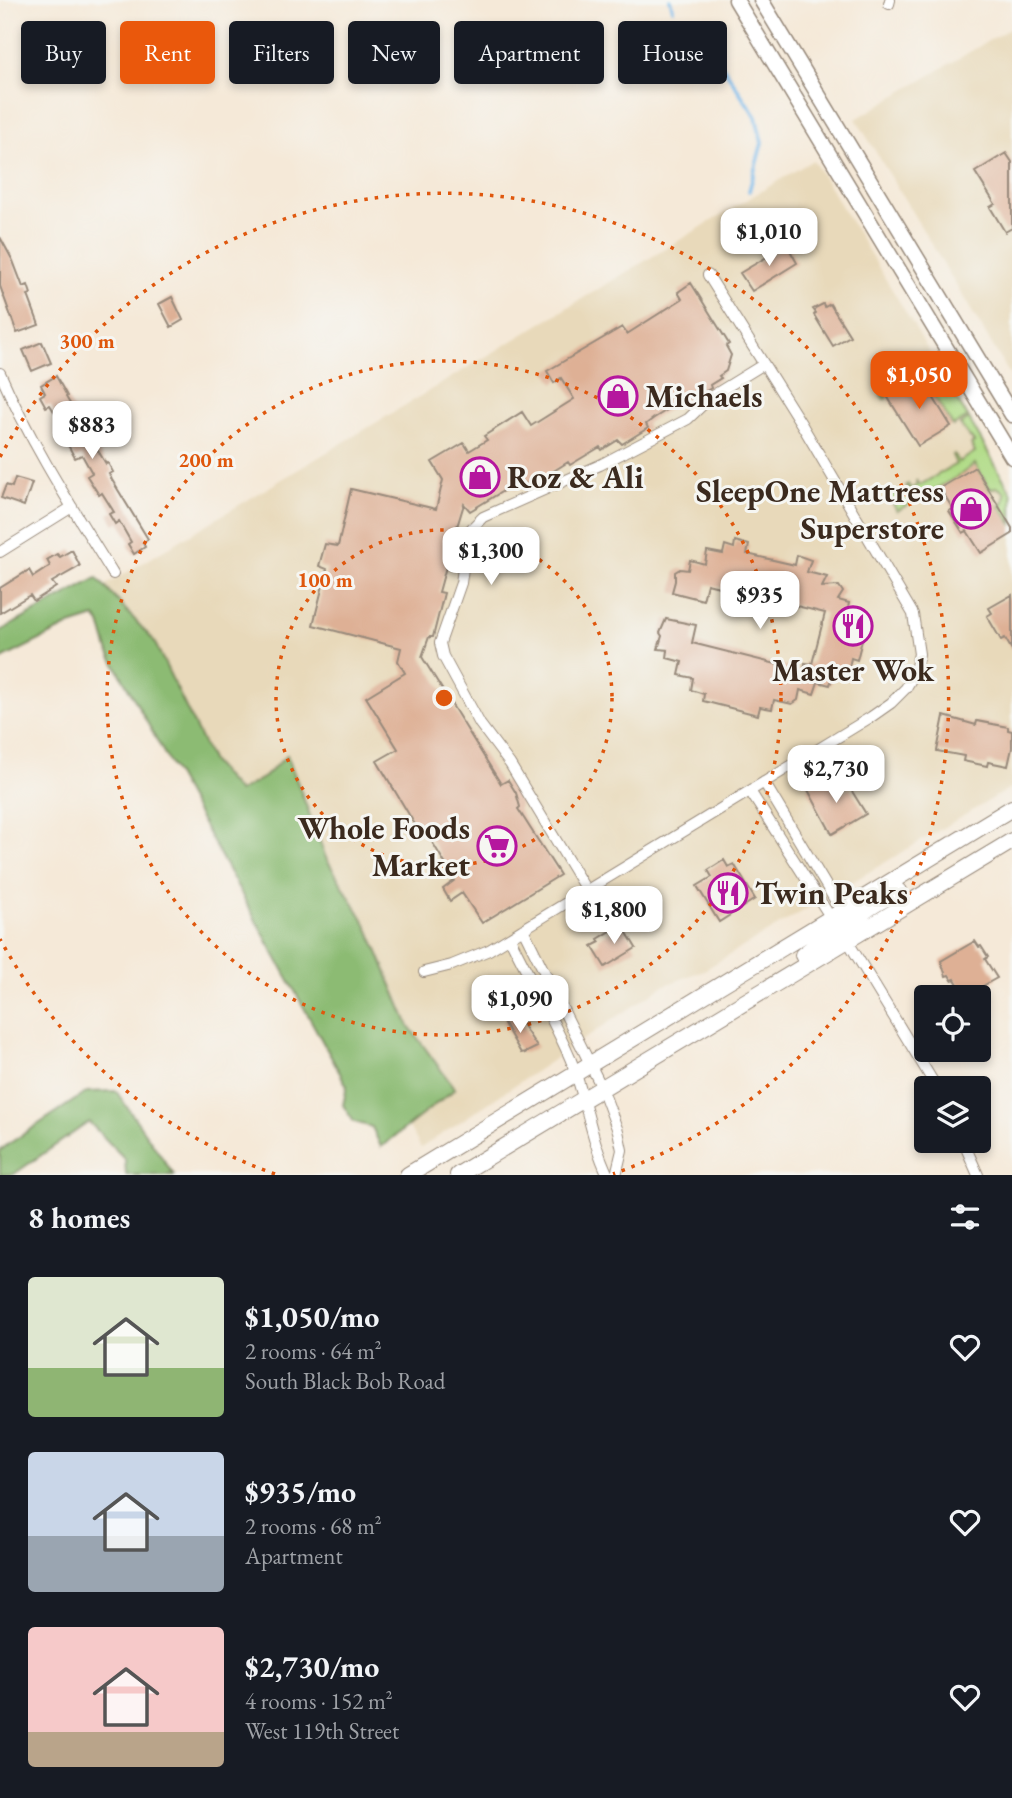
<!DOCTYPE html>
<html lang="en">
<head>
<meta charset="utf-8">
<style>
  body { margin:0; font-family:"EB Garamond",serif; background:#242831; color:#f1f3f6; height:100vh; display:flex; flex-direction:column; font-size:26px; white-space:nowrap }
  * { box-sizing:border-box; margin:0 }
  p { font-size:23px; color:#9ea1a6 }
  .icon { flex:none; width:38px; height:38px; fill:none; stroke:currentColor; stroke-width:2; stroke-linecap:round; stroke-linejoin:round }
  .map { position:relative; height:1175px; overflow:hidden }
  .side { display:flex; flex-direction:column; background:#171b24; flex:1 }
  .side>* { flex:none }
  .hud { position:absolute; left:21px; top:21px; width:971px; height:63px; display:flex; gap:14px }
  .controls { position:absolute; left:914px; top:985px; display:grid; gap:14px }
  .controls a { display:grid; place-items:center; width:77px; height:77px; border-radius:7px; background:#171b24; box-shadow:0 4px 10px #0003; font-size:35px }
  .price { position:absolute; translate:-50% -60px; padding:0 16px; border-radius:14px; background:#fff; color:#222; font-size:23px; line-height:46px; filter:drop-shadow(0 2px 4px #0008) }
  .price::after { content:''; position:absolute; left:50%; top:42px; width:21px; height:16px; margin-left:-10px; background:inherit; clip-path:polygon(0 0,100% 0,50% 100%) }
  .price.on { background:#ea580c; color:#fff }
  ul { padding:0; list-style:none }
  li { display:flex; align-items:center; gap:21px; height:175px; padding:0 28px }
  li span { display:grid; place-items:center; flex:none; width:196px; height:140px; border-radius:7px; color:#555 }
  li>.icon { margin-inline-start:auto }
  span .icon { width:84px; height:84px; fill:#fffc; stroke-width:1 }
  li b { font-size:30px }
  h2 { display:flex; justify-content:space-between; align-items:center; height:84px; padding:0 28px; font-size:30px }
  .tag { padding:0 24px; border-radius:7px; background:#171b24; box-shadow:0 4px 10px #0003; font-size:24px; line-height:63px }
  .tag.on { background:#ea580c; color:#fff }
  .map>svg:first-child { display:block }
</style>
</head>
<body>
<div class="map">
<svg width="1012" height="1175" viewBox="0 0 1012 1175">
  <rect width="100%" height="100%" fill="#f6f6f2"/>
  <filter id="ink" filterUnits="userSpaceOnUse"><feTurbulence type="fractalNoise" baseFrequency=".0143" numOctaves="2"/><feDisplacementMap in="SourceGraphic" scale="14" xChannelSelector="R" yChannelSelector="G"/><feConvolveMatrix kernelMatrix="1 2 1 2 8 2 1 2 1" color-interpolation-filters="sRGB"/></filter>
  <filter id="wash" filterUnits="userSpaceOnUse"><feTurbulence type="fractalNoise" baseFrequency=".00686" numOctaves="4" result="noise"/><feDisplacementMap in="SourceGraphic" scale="28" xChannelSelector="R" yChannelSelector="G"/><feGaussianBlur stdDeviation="1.57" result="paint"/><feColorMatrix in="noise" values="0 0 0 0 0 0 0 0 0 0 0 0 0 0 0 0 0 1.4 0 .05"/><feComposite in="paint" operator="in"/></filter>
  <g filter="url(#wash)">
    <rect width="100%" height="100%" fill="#f5e9d8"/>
    <path fill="#e8d9ba" d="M 1012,27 L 1012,378 L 856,119 Z
      M 813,160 L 913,324 L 1012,497 L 1012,787 L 704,970 L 663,986 L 421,1148 L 101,588 Z"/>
    <path fill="#b0db86" stroke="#768252" stroke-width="2" d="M 934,365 L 968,417 L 953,426 L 921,375 L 885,395 L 887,398 L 884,399 L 881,395 Z
      M 969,419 L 1012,494 L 1012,524 L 1000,506 L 1004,501 L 1005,493 L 997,487 L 990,489 L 975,464 L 960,475 L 897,511 L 889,497 L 889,493 L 893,492 L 899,499 L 910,492 L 906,486 L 908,484 L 911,489 L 917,485 L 916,480 L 920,485 L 956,464 L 952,455 L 954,454 L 959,462 L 975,452 L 971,444 L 974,442 L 960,425 Z"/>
    <path fill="#8cbb73" stroke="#647248" stroke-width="2" d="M 97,578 L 154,641 L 212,762 L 238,792 L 264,777 L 287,755 L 326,858 L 367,926 L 409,1026 L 455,1089 L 381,1147 L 372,1127 L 354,1122 L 343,1105 L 347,1086 L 109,653 L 100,623 L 95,617 L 70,625 L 0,660 L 0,631 Z
      M 116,1091 L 174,1175 L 126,1175 L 125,1159 L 89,1122 L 14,1174 L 0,1175 L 0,1151 L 7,1145 L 87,1092 Z"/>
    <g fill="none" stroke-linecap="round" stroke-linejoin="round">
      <path stroke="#74b9eb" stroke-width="3.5" d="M 670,0 L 673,9
        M 691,39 L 718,59 L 756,117 L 762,143 L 749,191"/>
    </g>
    <g id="blocks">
      <path fill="#deb095" d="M 1006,153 L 1012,162 L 1012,228 L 1005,232 L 990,207 L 995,204 L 975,172 Z
        M 0,237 L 13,261 L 23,287 L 28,285 L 31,294 L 28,295 L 39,325 L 17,333 L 0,286 Z
        M 787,245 L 797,263 L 752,291 L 740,273 Z
        M 691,283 L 729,344 L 726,346 L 731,355 L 726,371 L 719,376 L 721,378 L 710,385 L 711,388 L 693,399 L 690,396 L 654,418 L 646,424 L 648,428 L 622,444 L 618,440 L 602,450 L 600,447 L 570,465 L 568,462 L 528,487 L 525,483 L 515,490 L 513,485 L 470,511 L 464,504 L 456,530 L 461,531 L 453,563 L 447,563 L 439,592 L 444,593 L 433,637 L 429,637 L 422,657 L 501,784 L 508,780 L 516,793 L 520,807 L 518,809 L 560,875 L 482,923 L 462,893 L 450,901 L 443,889 L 455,880 L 425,830 L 420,833 L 377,761 L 398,749 L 366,697 L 405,673 L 398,661 L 401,648 L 313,625 L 327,569 L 319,566 L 325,544 L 338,546 L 351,489 L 436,509 L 443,480 L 432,462 L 464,443 L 469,451 L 487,440 L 484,436 L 522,412 L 531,426 L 574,399 L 561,378 L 554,383 L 547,371 L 622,327 L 627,334 L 682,299 L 678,292 Z
        M 172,297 L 183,320 L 171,327 L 159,304 Z
        M 823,304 L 825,307 L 830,304 L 850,336 L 833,346 L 814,315 L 816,313 L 813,309 Z
        M 42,342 L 51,363 L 32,371 L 23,350 Z
        M 56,376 L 67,396 L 66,397 L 106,464 L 108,463 L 113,472 L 109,474 L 112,480 L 148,539 L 143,543 L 145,547 L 134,554 L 128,544 L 131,542 L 119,521 L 115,524 L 109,514 L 114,512 L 102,493 L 99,495 L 87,476 L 92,473 L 82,455 L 75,458 L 56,423 L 60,421 L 50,405 L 46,407 L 40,396 L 45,393 L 41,385 Z
        M 920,376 L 951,426 L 918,446 L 887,396 Z
        M 975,467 L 1012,528 L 1012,534 L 981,553 L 967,531 L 963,533 L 949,511 L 953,509 L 940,488 Z
        M 15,478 L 32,483 L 24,506 L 1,498 L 6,485 L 12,487 Z
        M 735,541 L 749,545 L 747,554 L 795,565 L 797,555 L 811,560 L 807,572 L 827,577 L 822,587 L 839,586 L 843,592 L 838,600 L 849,603 L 846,618 L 860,621 L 856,638 L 862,640 L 857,660 L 851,658 L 848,672 L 835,669 L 830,685 L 818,682 L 814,694 L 800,690 L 798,700 L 792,704 L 774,700 L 772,709 L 760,707 L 758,715 L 703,701 L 704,694 L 691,690 L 693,678 L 679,675 L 682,662 L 667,658 L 668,650 L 658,649 L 662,636 L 660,633 L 666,619 L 696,625 L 692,643 L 804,671 L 805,663 L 812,664 L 825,613 L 707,584 L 703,600 L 672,592 L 675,581 L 675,572 L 680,569 L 688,570 L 690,560 L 705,564 L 707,551 L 723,554 L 725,545 L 734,548 Z
        M 72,550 L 80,566 L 52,582 L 56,587 L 34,601 L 30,595 L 0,613 L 0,588 L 29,570 L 33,577 L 50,566 L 47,560 L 57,554 L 60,557 Z
        M 1012,595 L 1012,650 L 1005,638 L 1001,640 L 987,616 L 992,613 L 989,608 Z
        M 944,716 L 976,725 L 977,721 L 1008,727 L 1008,730 L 1012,731 L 1012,748 L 1008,766 L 988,762 L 987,766 L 963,761 L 964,756 L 937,751 Z
        M 827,776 L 838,795 L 850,788 L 866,814 L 832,834 L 807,788 Z
        M 724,860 L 728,867 L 734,864 L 755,899 L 719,922 L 697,886 L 712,877 L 708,870 Z
        M 624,928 L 636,948 L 605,967 L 592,946 L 600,942 L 598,939 L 614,929 L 616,932 Z
        M 975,941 L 979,947 L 981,946 L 988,957 L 985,959 L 997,978 L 970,993 L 968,990 L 963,993 L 955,979 L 952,980 L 949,975 L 946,976 L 941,961 Z
        M 516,1015 L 537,1047 L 525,1053 L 525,1052 L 521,1053 L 503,1022 Z"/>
    </g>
  </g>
  <g filter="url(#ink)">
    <use href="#blocks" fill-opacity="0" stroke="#988a7b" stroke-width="2"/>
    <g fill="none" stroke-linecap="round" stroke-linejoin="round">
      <g stroke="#988a7b" stroke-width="12">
        <path id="minor" d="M 889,4 L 890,0
          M 0,373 C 31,444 73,509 113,574
          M 0,552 L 72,507
          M 764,782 L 842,912
          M 750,791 L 831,918
          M 586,890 L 510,764 L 480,724 L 443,656 L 440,643 L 461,583 L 468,532 L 483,517 L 600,465 L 688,419 L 712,396 L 764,364
          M 523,929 L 602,1088 L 618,1131 L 622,1150 L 616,1175
          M 510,938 C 529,977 552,1017 570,1058 C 586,1096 590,1138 608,1175
          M 847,940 L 937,1088
          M 424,972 L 452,965 L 489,950 L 871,717 L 891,703 L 906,688 L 914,674 L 919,654 L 913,614 L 802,425 L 708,275
          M 963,1141 L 978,1175"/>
      </g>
      <g stroke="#988a7b" stroke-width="17">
        <path id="secondary" d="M 736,0 L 1012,457
          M 761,0 L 1012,415"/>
      </g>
      <g stroke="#988a7b" stroke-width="18">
        <path id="primary" d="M 847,940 C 848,914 879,903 898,891
          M 803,955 L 838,929 L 842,912
          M 408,1175 L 1012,808
          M 458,1175 L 1012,841"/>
      </g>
      <use href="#minor" stroke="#fff" stroke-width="10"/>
      <use href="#secondary" stroke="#fff" stroke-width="14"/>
      <use href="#primary" stroke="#fff" stroke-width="16"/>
    </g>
  </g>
  <g fill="none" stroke="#df570d" stroke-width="3.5" stroke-dasharray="3.5 7">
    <circle cx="444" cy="698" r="168"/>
    <circle cx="444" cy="698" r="337"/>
    <path d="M275 1174A505 505 0 0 1 0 939M0 457A505 505 0 1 1 613 1174"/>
  </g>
  <defs>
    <g id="shop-ring" transform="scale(2.0125)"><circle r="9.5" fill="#f6f6f2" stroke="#b5179e" stroke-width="1.5"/><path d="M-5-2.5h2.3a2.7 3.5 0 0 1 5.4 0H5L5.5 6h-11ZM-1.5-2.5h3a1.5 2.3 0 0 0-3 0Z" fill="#b5179e"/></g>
    <g id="restaurant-ring" transform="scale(2.0125)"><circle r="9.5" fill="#f6f6f2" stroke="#b5179e" stroke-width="1.5"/><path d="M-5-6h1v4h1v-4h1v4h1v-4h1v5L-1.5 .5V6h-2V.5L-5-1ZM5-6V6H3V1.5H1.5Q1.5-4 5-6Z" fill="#b5179e"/></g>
    <g id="supermarket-ring" transform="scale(2.0125)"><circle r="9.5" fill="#f6f6f2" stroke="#b5179e" stroke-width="1.5"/><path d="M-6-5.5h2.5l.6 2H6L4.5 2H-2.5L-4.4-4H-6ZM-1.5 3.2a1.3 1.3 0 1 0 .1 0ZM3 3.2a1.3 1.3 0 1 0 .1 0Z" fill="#b5179e"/></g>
  </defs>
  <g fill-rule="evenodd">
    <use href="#shop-ring" x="618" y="396"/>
    <use href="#shop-ring" x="480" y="477"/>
    <use href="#shop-ring" x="971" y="509"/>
    <use href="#restaurant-ring" x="853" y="626"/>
    <use href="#supermarket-ring" x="497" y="846"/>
    <use href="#restaurant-ring" x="728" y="893"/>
  </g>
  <g text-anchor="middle" stroke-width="6" stroke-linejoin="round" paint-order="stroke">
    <g font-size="32" font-weight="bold" fill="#3b2a1e" stroke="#f6f6f2" text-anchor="start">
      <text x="645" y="407">Michaels</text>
      <text x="507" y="488">Roz &amp; Ali</text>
      <text x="944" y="502" text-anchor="end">SleepOne Mattress<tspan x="944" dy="37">Superstore</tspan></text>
      <text x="853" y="681" text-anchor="middle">Master Wok</text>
      <text x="470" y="839" text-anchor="end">Whole Foods<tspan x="470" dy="37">Market</tspan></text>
      <text x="755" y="904">Twin Peaks</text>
    </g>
  </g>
  <circle cx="444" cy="698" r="10" fill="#df570d" stroke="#f6f6f2" stroke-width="3.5"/>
  <g font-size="21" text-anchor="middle" font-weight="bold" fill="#df570d" stroke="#f6f6f2" stroke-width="6" stroke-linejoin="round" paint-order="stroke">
    <text x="87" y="348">300 m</text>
    <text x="206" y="467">200 m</text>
    <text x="325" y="587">100 m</text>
  </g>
</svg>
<div class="controls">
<a><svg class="icon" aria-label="locate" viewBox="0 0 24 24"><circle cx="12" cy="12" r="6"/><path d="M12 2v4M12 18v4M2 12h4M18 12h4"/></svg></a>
<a><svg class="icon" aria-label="layers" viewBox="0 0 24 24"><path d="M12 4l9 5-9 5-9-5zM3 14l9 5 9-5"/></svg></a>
</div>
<b class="price" style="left:769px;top:268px">$1,010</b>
<b class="price on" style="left:919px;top:411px">$1,050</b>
<b class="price" style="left:92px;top:461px">$883</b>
<b class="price" style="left:491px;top:587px">$1,300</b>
<b class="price" style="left:760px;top:631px">$935</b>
<b class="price" style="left:836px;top:805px">$2,730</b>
<b class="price" style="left:614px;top:946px">$1,800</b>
<b class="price" style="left:520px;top:1035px">$1,090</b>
<div class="hud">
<a class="tag">Buy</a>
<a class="tag on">Rent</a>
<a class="tag">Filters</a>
<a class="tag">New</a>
<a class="tag">Apartment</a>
<a class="tag">House</a>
</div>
</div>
<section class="side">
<h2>8 homes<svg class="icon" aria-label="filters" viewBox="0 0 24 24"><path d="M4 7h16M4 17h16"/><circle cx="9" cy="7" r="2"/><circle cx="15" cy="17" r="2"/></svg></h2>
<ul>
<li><span style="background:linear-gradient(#dfe7d0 65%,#8fb573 0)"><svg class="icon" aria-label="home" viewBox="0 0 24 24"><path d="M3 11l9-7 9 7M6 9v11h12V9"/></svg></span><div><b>$1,050/mo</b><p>2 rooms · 64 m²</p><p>South Black Bob Road</p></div><svg class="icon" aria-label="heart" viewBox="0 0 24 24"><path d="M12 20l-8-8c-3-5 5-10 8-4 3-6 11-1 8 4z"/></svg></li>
<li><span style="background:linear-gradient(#c9d6e8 60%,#9aa5b1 0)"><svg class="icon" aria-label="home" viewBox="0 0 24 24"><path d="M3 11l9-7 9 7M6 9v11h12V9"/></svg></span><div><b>$935/mo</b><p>2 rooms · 68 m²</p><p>Apartment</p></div><svg class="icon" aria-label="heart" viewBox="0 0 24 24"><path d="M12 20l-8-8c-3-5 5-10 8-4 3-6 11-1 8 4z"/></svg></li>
<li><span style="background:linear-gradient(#f6c9c9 75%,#b9a48a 0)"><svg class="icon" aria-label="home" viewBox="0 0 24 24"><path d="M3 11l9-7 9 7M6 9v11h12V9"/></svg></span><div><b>$2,730/mo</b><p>4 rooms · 152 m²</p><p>West 119th Street</p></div><svg class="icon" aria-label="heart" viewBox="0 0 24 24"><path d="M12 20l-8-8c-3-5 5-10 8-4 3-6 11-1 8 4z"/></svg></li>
</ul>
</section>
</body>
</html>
